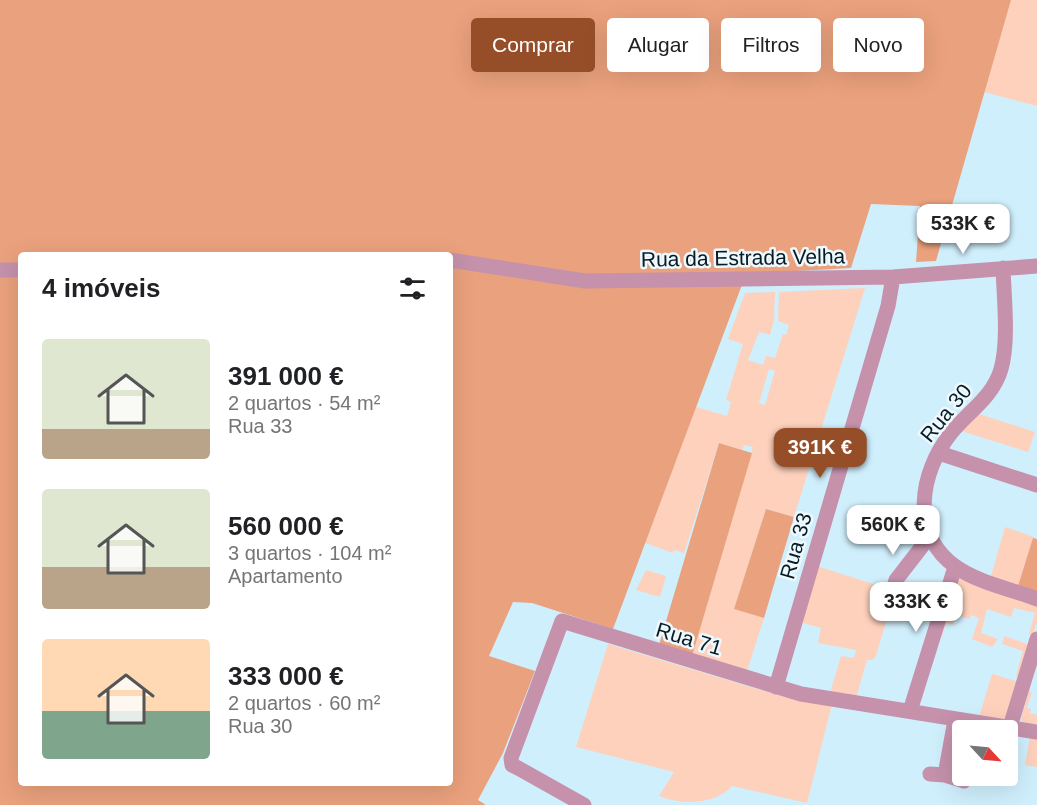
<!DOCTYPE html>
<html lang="pt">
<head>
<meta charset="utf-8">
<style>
  body { margin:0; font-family:Arial,sans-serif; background:#f6f6f6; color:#202124; height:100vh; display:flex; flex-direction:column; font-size:22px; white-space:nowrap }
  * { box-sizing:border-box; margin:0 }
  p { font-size:20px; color:#757577 }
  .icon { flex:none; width:33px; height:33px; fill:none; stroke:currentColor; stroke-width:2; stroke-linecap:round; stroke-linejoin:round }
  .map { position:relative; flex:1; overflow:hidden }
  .sheet { position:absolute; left:18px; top:252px; width:435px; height:534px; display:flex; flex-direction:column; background:#fff; border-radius:6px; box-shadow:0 6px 24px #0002 }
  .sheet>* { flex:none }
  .banner { position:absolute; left:471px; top:18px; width:476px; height:54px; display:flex; gap:12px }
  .needle { width:39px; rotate:116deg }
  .tools { position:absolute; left:952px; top:720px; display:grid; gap:12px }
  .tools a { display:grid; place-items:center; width:66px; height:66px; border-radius:6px; background:#fff; box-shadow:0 6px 24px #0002; font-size:30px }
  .price { position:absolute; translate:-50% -51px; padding:0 14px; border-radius:12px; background:#fff; color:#222; font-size:20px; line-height:39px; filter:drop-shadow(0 2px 3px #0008) }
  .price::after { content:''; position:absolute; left:50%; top:36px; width:18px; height:14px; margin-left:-9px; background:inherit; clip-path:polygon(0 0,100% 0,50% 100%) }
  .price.on { background:#954e28; color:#fff }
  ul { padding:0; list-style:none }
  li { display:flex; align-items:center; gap:18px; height:150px; padding:0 24px }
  li span { display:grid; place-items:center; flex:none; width:168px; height:120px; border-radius:6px; color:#555 }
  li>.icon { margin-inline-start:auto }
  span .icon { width:72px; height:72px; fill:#fffc; stroke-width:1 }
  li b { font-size:26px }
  h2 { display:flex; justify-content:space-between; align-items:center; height:72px; padding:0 24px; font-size:26px }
  .chip { padding:0 21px; border-radius:6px; background:#fff; box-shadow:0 6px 24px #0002; font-size:21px; line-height:54px }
  .chip.on { background:#954e28; color:#fff }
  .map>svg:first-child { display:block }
</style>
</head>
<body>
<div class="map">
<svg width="1037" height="805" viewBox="0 0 1037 805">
  <rect width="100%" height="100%" fill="#d0effd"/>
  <path fill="#fdd1bc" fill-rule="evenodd" d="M 1011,0 L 1037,0 L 1037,106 L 984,92 Z
    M 865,288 L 794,517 L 766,509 L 734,609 L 764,618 L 747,671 L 692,656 L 753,447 L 744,445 L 742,450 L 719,443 L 684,553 L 674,550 L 673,553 L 645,543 L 696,407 L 727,416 L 731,402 L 726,400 L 743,344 L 728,339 L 745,293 L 775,292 L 774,320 L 770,335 L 759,332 L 748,360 L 763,365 L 766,356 L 775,358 L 783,334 L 786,335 L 789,325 L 778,321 L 779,292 ZM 769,369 L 775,371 L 765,405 L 759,403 Z
    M 979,414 L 1035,432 L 1028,452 L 961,431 Z
    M 1005,527 L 1034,537 L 1018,586 L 991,576 Z
    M 817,566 L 895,591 L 876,656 L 873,660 L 867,660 L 856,698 L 830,693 L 841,656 L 854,658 L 856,650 L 818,643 L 821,628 L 800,622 Z
    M 646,570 L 666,576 L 660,597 L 636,590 Z
    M 960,577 L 1037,605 L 1037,622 L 1033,635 L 1029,634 L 1035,613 L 1014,608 L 1011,617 L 987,609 L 981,633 L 998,639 L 992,647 L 972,639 L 979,618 L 971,615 L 969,619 L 956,615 L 953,625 L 946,623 L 942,636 L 938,635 L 954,580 Z
    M 1004,636 L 1030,645 L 1020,678 L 1016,676 L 1023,651 L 1002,644 Z
    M 608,644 L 781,696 L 832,704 L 807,803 L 732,786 C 715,805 682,805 659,796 L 674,772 L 576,747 Z
    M 992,674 L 1019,682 L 1004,721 L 979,717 Z
    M 1029,691 L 1032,692 L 1027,708 L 1031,709 L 1030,713 L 1037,715 L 1037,725 L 1022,722 L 1021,719 Z
    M 1030,737 L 1037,738 L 1037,767 L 1025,765 Z"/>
  <path fill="#eaa17d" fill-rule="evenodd" d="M 0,0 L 1011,0 L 936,261 L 916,262 L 920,206 L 871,204 L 851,268 L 746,274 L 613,629 L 532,603 L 513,602 L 489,656 L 535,671 L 503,753 L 478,800 L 486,805 L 0,805 ZM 21,255 L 450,255 L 450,783 L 21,783 Z
    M 719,443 L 752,453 L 692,656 L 659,645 Z
    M 766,509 L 794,517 L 764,618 L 734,609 Z
    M 1033,538 L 1037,539 L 1037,592 L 1018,586 Z"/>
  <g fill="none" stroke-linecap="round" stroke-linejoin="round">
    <path stroke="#c591ab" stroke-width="15" d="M 450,260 L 585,281 L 893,277 L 1037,266
      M 1003,268 C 1004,298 1009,341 1001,369 C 993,397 969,411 951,433 C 920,472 909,534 956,567 C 979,583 1011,589 1037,599
      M 0,270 L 21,270
      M 939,453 L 1037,485
      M 891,595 L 896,580 L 930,536
      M 776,687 L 888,306 L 893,277
      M 910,711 L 955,567
      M 955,720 L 945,775 L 964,781
      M 1010,727 L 1037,639
      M 930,774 L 945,775
      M 584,805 L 518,768 L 512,765 L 511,758 L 562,621 L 801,694 L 1037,732"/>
  </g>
  <g text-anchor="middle" stroke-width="5" stroke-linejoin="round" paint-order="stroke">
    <g font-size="21" fill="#071b24" stroke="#eef8fd">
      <text transform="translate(743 258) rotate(-1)" y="7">Rua da Estrada Velha</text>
      <text transform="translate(946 413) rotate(-51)" y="7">Rua 30</text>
      <text transform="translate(796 546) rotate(-74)" y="7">Rua 33</text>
      <text transform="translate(689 639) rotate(17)" y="7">Rua 71</text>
    </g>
  </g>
</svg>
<div class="tools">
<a><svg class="needle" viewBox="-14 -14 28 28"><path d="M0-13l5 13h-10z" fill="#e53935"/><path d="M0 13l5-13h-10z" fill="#757577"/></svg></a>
</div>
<b class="price" style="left:963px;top:255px">533K €</b>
<b class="price on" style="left:820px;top:479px">391K €</b>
<b class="price" style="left:893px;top:556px">560K €</b>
<b class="price" style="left:916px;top:633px">333K €</b>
<div class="banner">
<a class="chip on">Comprar</a>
<a class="chip">Alugar</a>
<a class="chip">Filtros</a>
<a class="chip">Novo</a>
</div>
<section class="sheet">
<h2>4 imóveis<svg class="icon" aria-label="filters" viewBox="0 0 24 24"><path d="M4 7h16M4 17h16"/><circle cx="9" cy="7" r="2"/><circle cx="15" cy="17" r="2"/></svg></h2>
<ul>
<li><span style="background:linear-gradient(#dfe7d0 75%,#b9a48a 0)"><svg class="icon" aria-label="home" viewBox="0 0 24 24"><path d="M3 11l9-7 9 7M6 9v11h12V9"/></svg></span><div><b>391 000 €</b><p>2 quartos · 54 m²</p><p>Rua 33</p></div></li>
<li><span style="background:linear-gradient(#dfe7d0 65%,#b9a48a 0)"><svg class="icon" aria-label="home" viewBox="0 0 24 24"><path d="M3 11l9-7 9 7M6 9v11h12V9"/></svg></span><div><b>560 000 €</b><p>3 quartos · 104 m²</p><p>Apartamento</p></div></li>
<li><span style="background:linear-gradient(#ffd9b3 60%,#7fa58c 0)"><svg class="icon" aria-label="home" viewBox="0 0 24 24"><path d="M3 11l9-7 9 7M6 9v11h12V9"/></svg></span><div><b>333 000 €</b><p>2 quartos · 60 m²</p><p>Rua 30</p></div></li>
</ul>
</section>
</div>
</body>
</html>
